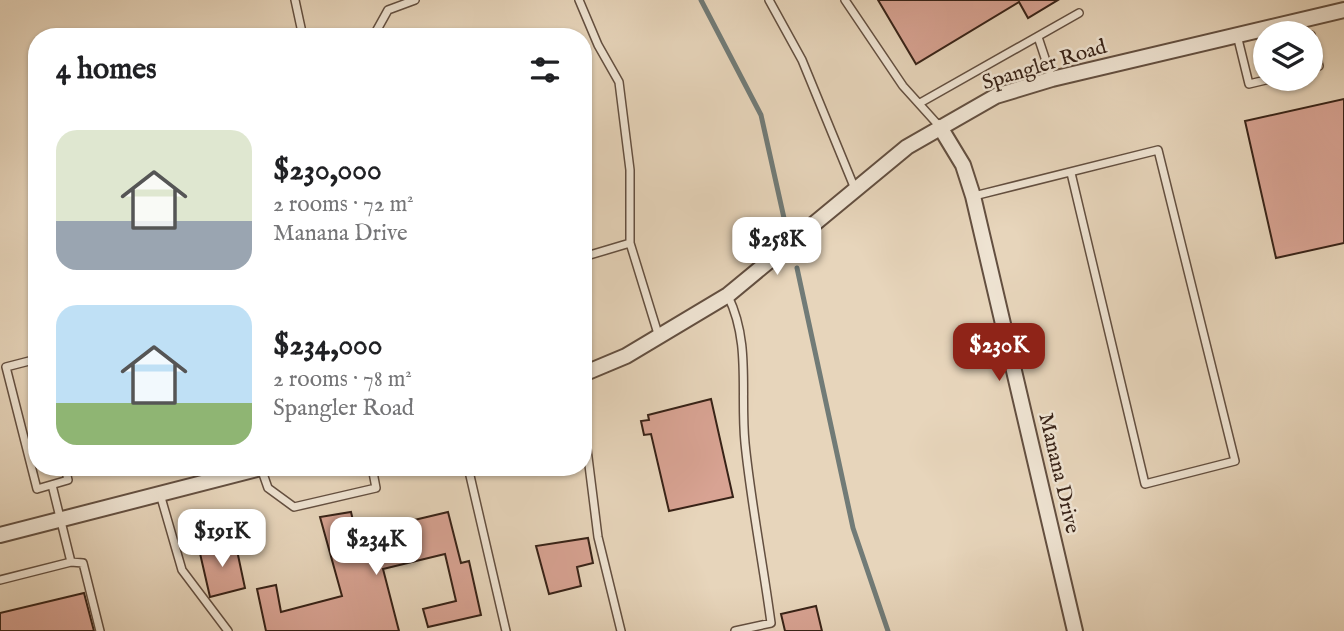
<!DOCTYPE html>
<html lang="en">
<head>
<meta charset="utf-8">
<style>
  body { margin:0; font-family:"IM FELL English",serif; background:#f2f2f2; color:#202124; height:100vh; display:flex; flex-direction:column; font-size:26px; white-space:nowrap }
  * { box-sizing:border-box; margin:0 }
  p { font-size:23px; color:#757577 }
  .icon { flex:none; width:38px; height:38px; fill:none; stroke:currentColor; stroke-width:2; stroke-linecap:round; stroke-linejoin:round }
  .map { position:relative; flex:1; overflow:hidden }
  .drawer { position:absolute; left:28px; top:28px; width:564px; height:448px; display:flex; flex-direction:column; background:#fff; border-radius:28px; box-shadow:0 2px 5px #0004 }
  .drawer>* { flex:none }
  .controls { position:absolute; left:1253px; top:21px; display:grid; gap:14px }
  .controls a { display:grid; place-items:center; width:70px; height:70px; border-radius:50%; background:#fff; box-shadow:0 2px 5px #0004; font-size:35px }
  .price { position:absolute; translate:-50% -60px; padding:0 16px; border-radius:14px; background:#fff; color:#222; font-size:23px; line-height:46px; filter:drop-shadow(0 2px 4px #0008) }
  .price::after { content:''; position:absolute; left:50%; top:42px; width:21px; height:16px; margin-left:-10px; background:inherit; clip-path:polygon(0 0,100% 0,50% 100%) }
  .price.selected { background:#8f2418; color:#fff }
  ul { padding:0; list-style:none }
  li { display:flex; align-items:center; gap:21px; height:175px; padding:0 28px }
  li span { display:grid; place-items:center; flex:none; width:196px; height:140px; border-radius:21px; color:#555 }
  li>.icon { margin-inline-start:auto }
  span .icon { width:84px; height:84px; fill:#fffc; stroke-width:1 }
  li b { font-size:30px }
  h2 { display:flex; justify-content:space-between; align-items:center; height:84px; padding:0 28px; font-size:30px }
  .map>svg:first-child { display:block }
</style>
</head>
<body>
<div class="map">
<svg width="1344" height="631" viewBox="0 0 1344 631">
  <rect width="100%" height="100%" fill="#e7d5bb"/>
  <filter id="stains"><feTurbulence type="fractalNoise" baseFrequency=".00286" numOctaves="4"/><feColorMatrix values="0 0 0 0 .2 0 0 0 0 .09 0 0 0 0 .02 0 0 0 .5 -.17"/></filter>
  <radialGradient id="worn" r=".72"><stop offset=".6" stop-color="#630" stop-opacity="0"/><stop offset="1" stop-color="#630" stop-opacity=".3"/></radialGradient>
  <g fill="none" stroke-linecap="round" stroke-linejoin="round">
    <path stroke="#717b77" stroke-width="5" d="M 701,0 L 761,115 L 786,227
      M 797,268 L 853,528 L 888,631"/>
  </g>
  <path fill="#d8a393" stroke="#372217" stroke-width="2" d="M 878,0 L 1058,0 L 1028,18 L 1019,2 L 916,64 Z
    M 1344,99 L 1344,243 L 1276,258 L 1245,121 Z
    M 711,399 L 733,497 L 669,511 L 651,434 L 644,435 L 641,421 L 649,420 L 648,415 Z
    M 351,512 L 354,525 L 370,521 L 372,530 L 448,512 L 461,563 L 469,561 L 481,615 L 428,627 L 423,609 L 456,601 L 445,554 L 383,569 L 399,631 L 266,631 L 257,589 L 276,585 L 281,612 L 342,596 L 320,517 Z
    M 588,538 L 593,563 L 577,567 L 581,586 L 549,594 L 536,546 Z
    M 235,541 L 245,588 L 210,597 L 199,549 Z
    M 84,593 L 94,631 L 0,631 L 0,613 Z
    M 816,606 L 822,631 L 785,631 L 781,614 Z"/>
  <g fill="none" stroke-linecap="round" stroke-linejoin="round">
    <g stroke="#634f40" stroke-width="10">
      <path id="service" d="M 295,0 L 303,37
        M 579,0 L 598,45 L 619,82 L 630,170 L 630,243 L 659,337
        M 769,0 L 802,60 L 855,189
        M 845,0 L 903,86 L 940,127
        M 1237,35 L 1249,84 L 1270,79
        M 1311,35 L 1319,66 L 1311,68
        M 373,37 L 388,10 L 415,0
        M 1038,37 L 1052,79
        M 920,103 L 1079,13
        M 974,196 L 1158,150 L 1235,461 L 1145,484 L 1071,173
        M 583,257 L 630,243
        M 728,296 C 751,343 740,392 745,443 C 751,503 763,563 771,623 L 735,631
        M 37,359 L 6,367 L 37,489 L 68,480 L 65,467
        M 583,417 L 598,537 L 621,631
        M 468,467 L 506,631
        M 261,468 L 268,488 L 294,507 L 376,488 L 372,467
        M 52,485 L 71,562 L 83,563 L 100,631
        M 160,494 L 182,570 L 228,631
        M 0,580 L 71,562"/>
    </g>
    <g stroke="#634f40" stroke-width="18">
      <path id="minor" d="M 940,127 L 963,165 L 973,196 L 1075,631
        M 583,374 L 626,356 L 728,295 L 907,147 L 996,96 L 1052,79 L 1344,10
        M 0,535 L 265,467"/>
    </g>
    <use href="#service" stroke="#efe4d3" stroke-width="7"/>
    <use href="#minor" stroke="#efe4d3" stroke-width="14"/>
  </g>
  <g text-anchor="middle" stroke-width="5" stroke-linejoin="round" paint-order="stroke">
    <g font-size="21" fill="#372217" stroke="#efe4d3">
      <text transform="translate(1044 64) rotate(-17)" y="7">Spangler Road</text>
      <text transform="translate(1060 473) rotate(77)" y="7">Manana Drive</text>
    </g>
  </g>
  <rect width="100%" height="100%" filter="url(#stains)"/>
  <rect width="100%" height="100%" fill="url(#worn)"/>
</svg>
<div class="controls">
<a><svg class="icon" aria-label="layers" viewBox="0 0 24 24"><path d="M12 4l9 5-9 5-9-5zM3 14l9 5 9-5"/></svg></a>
</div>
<b class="price" style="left:777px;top:277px">$258K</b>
<b class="price selected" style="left:999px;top:383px">$230K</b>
<b class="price" style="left:222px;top:569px">$191K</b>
<b class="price" style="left:376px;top:577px">$234K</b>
<section class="drawer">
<h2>4 homes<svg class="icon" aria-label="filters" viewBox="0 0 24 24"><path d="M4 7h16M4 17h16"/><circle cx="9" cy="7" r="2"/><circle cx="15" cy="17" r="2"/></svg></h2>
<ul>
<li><span style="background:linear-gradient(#dfe7d0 65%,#9aa5b1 0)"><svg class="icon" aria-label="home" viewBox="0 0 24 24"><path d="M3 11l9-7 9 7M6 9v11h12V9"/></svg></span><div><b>$230,000</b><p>2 rooms · 72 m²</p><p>Manana Drive</p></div></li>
<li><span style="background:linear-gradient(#bfe0f5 70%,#8fb573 0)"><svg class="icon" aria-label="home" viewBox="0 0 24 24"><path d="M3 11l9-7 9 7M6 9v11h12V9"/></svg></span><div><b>$234,000</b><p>2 rooms · 78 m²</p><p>Spangler Road</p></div></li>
</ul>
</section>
</div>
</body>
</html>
